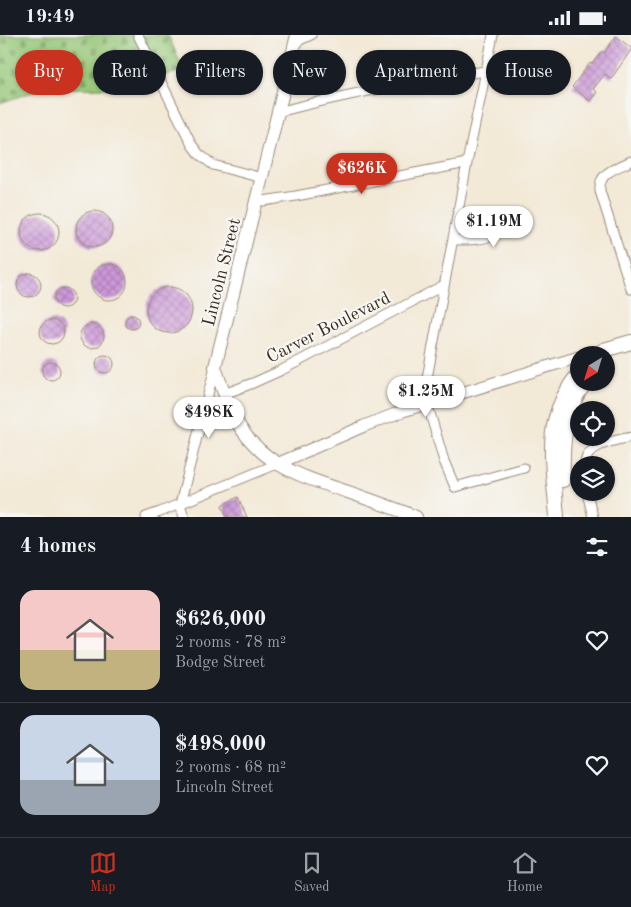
<!DOCTYPE html>
<html lang="en">
<head>
<meta charset="utf-8">
<style>
  body { margin:0; font-family:"Old Standard TT",serif; background:#20242c; color:#f1f3f6; height:100vh; display:flex; flex-direction:column; font-size:19px; white-space:nowrap }
  * { box-sizing:border-box; margin:0 }
  p { font-size:16px; color:#9ea1a6 }
  .icon { flex:none; width:28px; height:28px; fill:none; stroke:currentColor; stroke-width:2; stroke-linecap:round; stroke-linejoin:round }
  .map { position:relative; height:482px; overflow:hidden }
  .details { display:flex; flex-direction:column; background:#171b24; flex:1 }
  .details>* { flex:none }
  .top-card { position:absolute; left:15px; top:15px; width:601px; height:45px; display:flex; gap:10px }
  .needle { width:32px; rotate:218deg }
  .controls { position:absolute; left:570px; top:311px; display:grid; gap:10px }
  .controls a { display:grid; place-items:center; width:45px; height:45px; border-radius:50%; background:#171b24; box-shadow:0 1px 4px #0004; font-size:25px }
  .price { position:absolute; translate:-50% -42px; padding:0 11px; border-radius:18px; background:#fff; color:#222; font-size:16px; line-height:32px; filter:drop-shadow(0 1px 2px #0008) }
  .price::after { content:''; position:absolute; left:50%; top:30px; width:15px; height:11px; margin-left:-8px; background:inherit; clip-path:polygon(0 0,100% 0,50% 100%) }
  .price.on { background:#c8321e; color:#fff }
  ul { padding:0; list-style:none }
  li { display:flex; align-items:center; gap:15px; height:125px; padding:0 20px }
  li+li { border-top:1px solid #363941 }
  li span { display:grid; place-items:center; flex:none; width:140px; height:100px; border-radius:15px; color:#555 }
  li>.icon { margin-inline-start:auto }
  span .icon { width:60px; height:60px; fill:#fffc; stroke-width:1 }
  li b { font-size:21px }
  h2 { display:flex; justify-content:space-between; align-items:center; height:60px; padding:0 20px; font-size:21px }
  .pill { padding:0 18px; border-radius:22px; background:#171b24; box-shadow:0 1px 4px #0004; font-size:18px; line-height:45px }
  .pill.on { background:#c8321e; color:#fff }
  .status { display:flex; justify-content:space-between; align-items:center; height:35px; padding:0 25px; background:#171b24; direction:ltr }
  .status svg { height:14px; fill:currentColor }
  .dock { display:flex; justify-content:space-around; align-items:center; height:70px; border-top:1px solid #363941; background:#171b24; font-size:14px; color:#9ea1a6 }
  .dock a { display:grid; justify-items:center; gap:2px }
  .dock .on { color:#c8321e }
  .map>svg:first-child { display:block }
</style>
</head>
<body>
<div class="status"><b>19:49</b><svg viewBox="0 0 49 12"><path d="M0 12V9h3v3zM5 12V6h3v6zM10 12V3h3v9zM15 12V0h3v12zM26 1h20v11H26zM47 4h2v5h-2z"/></svg></div>
<div class="map">
<svg width="631" height="482" viewBox="0 0 631 482">
  <defs>
    <pattern id="cemetery-stones" width="16" height="16" patternUnits="userSpaceOnUse" patternTransform="scale(1.25)"><rect width="16" height="16" fill="#94c676"/><path d="M2 7V4a2 2 0 0 1 4 0v3zM10 15v-3a2 2 0 0 1 4 0v3z" fill="#7aa160"/></pattern>
    <pattern id="building-cross-hatch" width="8" height="8" patternUnits="userSpaceOnUse" patternTransform="scale(1.25)"><rect width="8" height="8" fill="#cc98d9"/><path d="M0 0l8 8M0 8l8-8" fill="none" stroke="#a77caf"/></pattern>
  </defs>
  <rect width="100%" height="100%" fill="#f6f6f2"/>
  <filter id="ink" filterUnits="userSpaceOnUse"><feTurbulence type="fractalNoise" baseFrequency=".02" numOctaves="2"/><feDisplacementMap in="SourceGraphic" scale="10" xChannelSelector="R" yChannelSelector="G"/><feConvolveMatrix kernelMatrix="1 2 1 2 8 2 1 2 1" color-interpolation-filters="sRGB"/></filter>
  <filter id="wash" filterUnits="userSpaceOnUse"><feTurbulence type="fractalNoise" baseFrequency=".0096" numOctaves="4" result="noise"/><feDisplacementMap in="SourceGraphic" scale="20" xChannelSelector="R" yChannelSelector="G"/><feGaussianBlur stdDeviation="1.12" result="paint"/><feColorMatrix in="noise" values="0 0 0 0 0 0 0 0 0 0 0 0 0 0 0 0 0 1.4 0 .05"/><feComposite in="paint" operator="in"/></filter>
  <g filter="url(#wash)">
    <rect width="100%" height="100%" fill="#f3e9d7"/>
    <path fill="url(#cemetery-stones)" stroke="#68784a" d="M 0,0 L 168,0 L 184,36 L 111,53 L 42,54 L 0,68 Z"/>
    <g id="blocks">
      <path fill="url(#building-cross-hatch)" d="M 616,1 L 631,13 L 631,15 L 611,44 L 605,39 L 593,54 L 597,57 L 590,66 L 572,52 L 590,28 L 592,29 L 602,16 L 604,18 Z
        M76 194a18 18 0 1 1 36 0a18 18 0 1 1-36 0Z
        M21 197a19 19 0 1 1 38 0a19 19 0 1 1-38 0Z
        M91 247a18 18 0 1 1 36 0a18 18 0 1 1-36 0Z
        M17 250a12 12 0 1 1 24 0a12 12 0 1 1-24 0Z
        M146 275a23 23 0 1 1 46 0a23 23 0 1 1-46 0Z
        M54 263a10 10 0 1 1 20 0a10 10 0 1 1-20 0Z
        M125 287a7 7 0 1 1 14 0a7 7 0 1 1-14 0Z
        M40 297a12 12 0 1 1 24 0a12 12 0 1 1-24 0Z
        M80 301a12 12 0 1 1 24 0a12 12 0 1 1-24 0Z
        M96 329a9 9 0 1 1 18 0a9 9 0 1 1-18 0Z
        M42 336a9 9 0 1 1 18 0a9 9 0 1 1-18 0Z
        M 238,462 L 247,482 L 227,482 L 222,470 Z"/>
    </g>
  </g>
  <g filter="url(#ink)">
    <use href="#blocks" fill-opacity="0" stroke="#978a7a" stroke-width="1"/>
    <g fill="none" stroke-linecap="round" stroke-linejoin="round">
      <g stroke="#978a7a" stroke-width="11">
        <path id="minor" d="M 138,0 L 192,110 L 199,119 L 213,130 L 262,143
          M 493,0 L 486,36 L 467,128 L 425,354 L 425,361 L 444,426 L 455,452 L 524,433
          M 296,7 L 311,0
          M 278,77 C 346,59 416,46 486,36
          M 631,126 C 617,133 598,137 600,156 L 631,254
          M 257,165 L 263,166 L 296,161 L 467,128
          M 453,205 C 488,205 493,204 520,181
          M 224,359 L 253,348 L 282,335 L 444,250
          M 585,430 C 585,409 615,406 631,402
          M 587,458 L 593,482
          M 146,482 L 160,477 L 277,429
          M 184,482 L 180,469 L 215,332"/>
      </g>
      <g stroke="#978a7a" stroke-width="13">
        <path id="tertiary" d="M 277,429 L 364,391 L 403,376 L 579,322"/>
      </g>
      <g stroke="#978a7a" stroke-width="14">
        <path id="secondary" d="M 297,0 L 215,332 C 221,349 226,366 234,382 C 260,430 300,441 348,457 C 371,465 394,473 416,482"/>
      </g>
      <g stroke="#978a7a" stroke-width="16">
        <path id="primary" d="M 596,320 L 604,315 L 631,307
          M 563,445 C 562,411 563,376 585,348
          M 557,482 C 555,452 548,415 555,386 C 559,369 568,352 579,338"/>
      </g>
      <use href="#minor" stroke="#fff" stroke-width="9"/>
      <use href="#tertiary" stroke="#fff" stroke-width="11"/>
      <use href="#secondary" stroke="#fff" stroke-width="12"/>
      <use href="#primary" stroke="#fff" stroke-width="14"/>
    </g>
  </g>
  <g text-anchor="middle" stroke-width="4.5" stroke-linejoin="round" paint-order="stroke">
    <g font-size="18" fill="#3b2a1e" stroke="#f6f6f2">
      <text transform="translate(221 237) rotate(-76)" y="6">Lincoln Street</text>
      <text transform="translate(328 292) rotate(-27)" y="6">Carver Boulevard</text>
    </g>
  </g>
</svg>
<div class="controls">
<a><svg class="needle" viewBox="-14 -14 28 28"><path d="M0-13l5 13h-10z" fill="#e53935"/><path d="M0 13l5-13h-10z" fill="#9ea1a6"/></svg></a>
<a><svg class="icon" aria-label="locate" viewBox="0 0 24 24"><circle cx="12" cy="12" r="6"/><path d="M12 2v4M12 18v4M2 12h4M18 12h4"/></svg></a>
<a><svg class="icon" aria-label="layers" viewBox="0 0 24 24"><path d="M12 4l9 5-9 5-9-5zM3 14l9 5 9-5"/></svg></a>
</div>
<b class="price on" style="left:362px;top:160px">$626K</b>
<b class="price" style="left:494px;top:213px">$1.19M</b>
<b class="price" style="left:426px;top:383px">$1.25M</b>
<b class="price" style="left:209px;top:404px">$498K</b>
<div class="top-card">
<a class="pill on">Buy</a>
<a class="pill">Rent</a>
<a class="pill">Filters</a>
<a class="pill">New</a>
<a class="pill">Apartment</a>
<a class="pill">House</a>
</div>
</div>
<section class="details">
<h2>4 homes<svg class="icon" aria-label="filters" viewBox="0 0 24 24"><path d="M4 7h16M4 17h16"/><circle cx="9" cy="7" r="2"/><circle cx="15" cy="17" r="2"/></svg></h2>
<ul>
<li><span style="background:linear-gradient(#f6c9c9 60%,#c2b280 0)"><svg class="icon" aria-label="home" viewBox="0 0 24 24"><path d="M3 11l9-7 9 7M6 9v11h12V9"/></svg></span><div><b>$626,000</b><p>2 rooms · 78 m²</p><p>Bodge Street</p></div><svg class="icon" aria-label="heart" viewBox="0 0 24 24"><path d="M12 20l-8-8c-3-5 5-10 8-4 3-6 11-1 8 4z"/></svg></li>
<li><span style="background:linear-gradient(#c9d6e8 65%,#9aa5b1 0)"><svg class="icon" aria-label="home" viewBox="0 0 24 24"><path d="M3 11l9-7 9 7M6 9v11h12V9"/></svg></span><div><b>$498,000</b><p>2 rooms · 68 m²</p><p>Lincoln Street</p></div><svg class="icon" aria-label="heart" viewBox="0 0 24 24"><path d="M12 20l-8-8c-3-5 5-10 8-4 3-6 11-1 8 4z"/></svg></li>
</ul>
</section>
<nav class="dock">
<a class="on"><svg class="icon" aria-label="map" viewBox="0 0 24 24"><path d="M3 6l6-2 6 2 6-2v14l-6 2-6-2-6 2zM9 4v14M15 6v14"/></svg>Map</a>
<a><svg class="icon" aria-label="saved" viewBox="0 0 24 24"><path d="M7 4h10v16l-5-4-5 4z"/></svg>Saved</a>
<a><svg class="icon" aria-label="home" viewBox="0 0 24 24"><path d="M3 11l9-7 9 7M6 9v11h12V9"/></svg>Home</a>
</nav>
</body>
</html>
